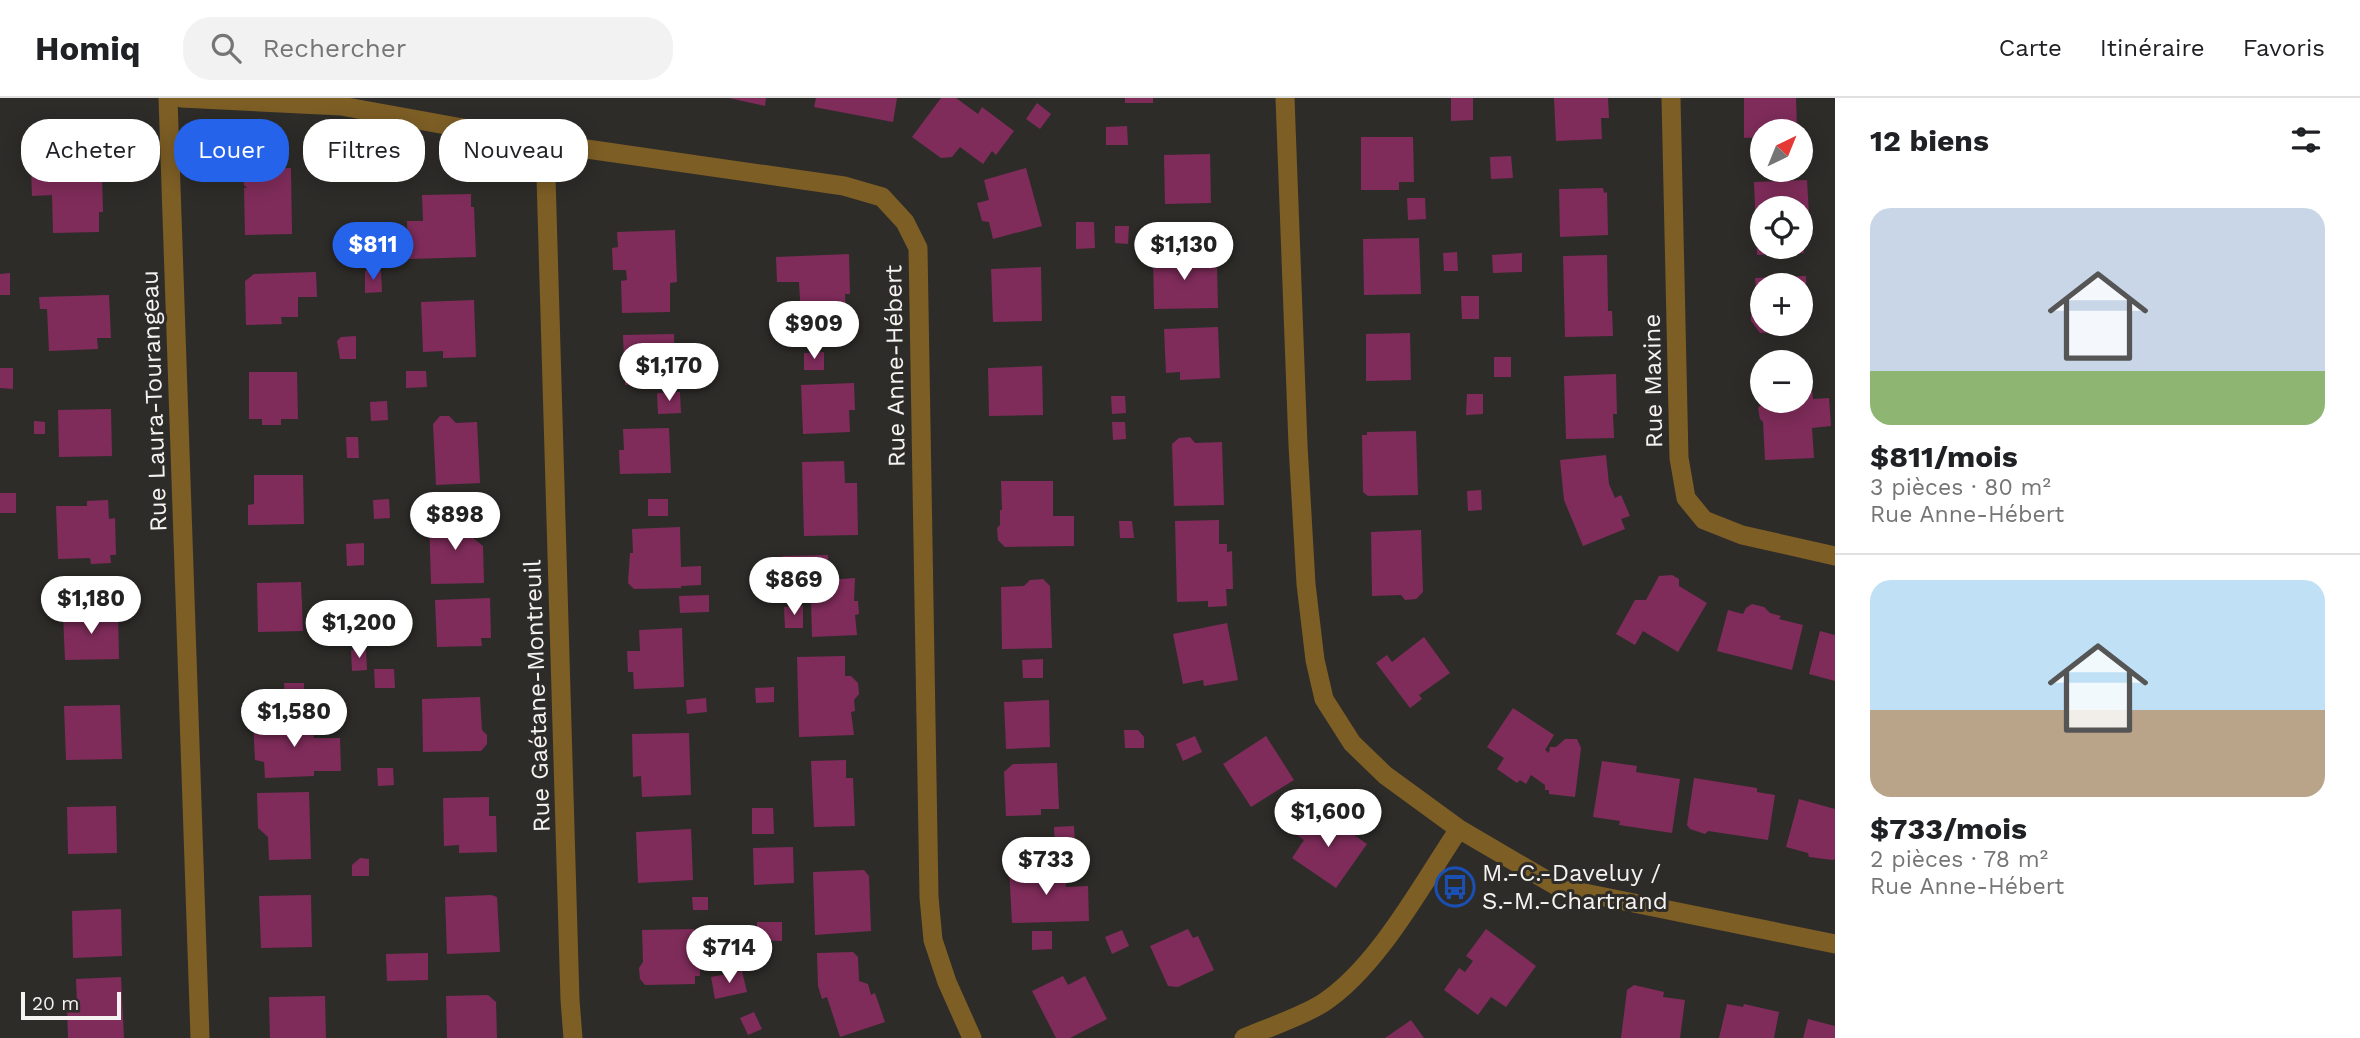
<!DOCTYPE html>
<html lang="fr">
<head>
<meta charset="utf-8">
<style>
  body { margin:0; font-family:"Work Sans",sans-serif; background:#f2f2f2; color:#202124; height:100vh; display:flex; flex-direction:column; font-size:26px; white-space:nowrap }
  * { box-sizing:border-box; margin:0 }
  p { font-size:23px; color:#757577 }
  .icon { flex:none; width:38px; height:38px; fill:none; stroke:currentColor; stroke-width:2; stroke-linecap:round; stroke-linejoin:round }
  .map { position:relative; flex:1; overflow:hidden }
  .drawer { display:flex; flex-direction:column; background:#fff; width:525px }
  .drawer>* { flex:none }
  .guide { position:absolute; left:21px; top:21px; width:665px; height:63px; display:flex; gap:14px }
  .needle { width:46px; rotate:43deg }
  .tools { position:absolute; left:1750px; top:21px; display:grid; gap:14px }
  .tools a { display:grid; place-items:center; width:63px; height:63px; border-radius:50%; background:#fff; box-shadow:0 4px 18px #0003; font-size:35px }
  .scale { position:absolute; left:21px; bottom:18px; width:100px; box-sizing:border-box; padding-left:7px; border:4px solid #f5f3f1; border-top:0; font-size:19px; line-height:24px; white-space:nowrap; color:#f5f3f1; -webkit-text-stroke:5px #2e2c29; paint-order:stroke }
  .price { position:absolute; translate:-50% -60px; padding:0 16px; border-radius:24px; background:#fff; color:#222; font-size:23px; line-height:46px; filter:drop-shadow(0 2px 4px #0008) }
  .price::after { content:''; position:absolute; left:50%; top:42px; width:21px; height:16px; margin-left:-10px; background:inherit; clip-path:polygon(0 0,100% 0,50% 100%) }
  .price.active { background:#2563eb; color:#fff }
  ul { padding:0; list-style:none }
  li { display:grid; align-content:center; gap:14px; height:371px; padding:0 35px }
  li+li { border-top:2px solid #e0e0e0 }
  li span { display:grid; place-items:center; height:217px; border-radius:21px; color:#555 }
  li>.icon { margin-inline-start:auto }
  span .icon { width:126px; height:126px; fill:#fffc; stroke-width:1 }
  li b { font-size:30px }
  h2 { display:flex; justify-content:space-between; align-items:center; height:84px; padding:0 35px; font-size:30px }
  .chip { padding:0 24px; border-radius:28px; background:#fff; box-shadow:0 4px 18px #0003; font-size:24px; line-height:63px }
  .chip.active { background:#2563eb; color:#fff }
  header { display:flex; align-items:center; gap:42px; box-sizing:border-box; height:98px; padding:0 35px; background:#fff; border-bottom:2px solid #e0e0e0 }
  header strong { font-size:33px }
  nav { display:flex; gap:38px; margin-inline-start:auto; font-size:24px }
  .search { width:490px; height:63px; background:#f2f2f2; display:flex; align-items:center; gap:18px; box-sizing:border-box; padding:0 24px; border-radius:28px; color:#757577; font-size:26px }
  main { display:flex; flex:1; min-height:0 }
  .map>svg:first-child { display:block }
</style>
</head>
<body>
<header>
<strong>Homiq</strong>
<div class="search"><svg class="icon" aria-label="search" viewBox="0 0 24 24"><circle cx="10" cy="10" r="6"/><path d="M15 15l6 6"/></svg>Rechercher</div>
<nav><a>Carte</a><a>Itinéraire</a><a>Favoris</a></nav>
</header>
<main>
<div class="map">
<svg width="1835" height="940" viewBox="0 0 1835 940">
  <rect width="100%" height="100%" fill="#2e2c29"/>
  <path fill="#7f2c5a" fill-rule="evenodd" d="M 729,0 L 766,0 L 765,8 Z
    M 816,0 L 897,0 L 893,24 L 814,9 Z
    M 941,0 L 956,0 L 978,16 L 982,9 L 1014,33 L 996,57 L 992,53 L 983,66 L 960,49 L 952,59 L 941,60 L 912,39 Z
    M 1125,0 L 1153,0 L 1153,5 L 1125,5 Z
    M 1451,0 L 1473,0 L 1473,22 L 1451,23 Z
    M 1554,0 L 1608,0 L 1609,20 L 1601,20 L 1602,41 L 1556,43 Z
    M 1744,0 L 1796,0 L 1797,32 L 1762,33 L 1762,39 L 1744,40 Z
    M 1037,5 L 1051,16 L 1040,31 L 1026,21 Z
    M 1127,28 L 1128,47 L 1106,47 L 1106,29 Z
    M 1361,39 L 1413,39 L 1414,84 L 1399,84 L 1399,92 L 1361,92 Z
    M 1210,56 L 1211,105 L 1165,106 L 1164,57 Z
    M 1511,58 L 1513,80 L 1491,81 L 1490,59 Z
    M 291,70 L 292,136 L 245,137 L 244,90 L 247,90 L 244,87 L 243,77 L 250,71 Z
    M 1026,70 L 1042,128 L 993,141 L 989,124 L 982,123 L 977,105 L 989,102 L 984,82 Z
    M 31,72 L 57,72 L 57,77 L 102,76 L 103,114 L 99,114 L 99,134 L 53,135 L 52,97 L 32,98 Z
    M 1807,82 L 1810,134 L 1803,134 L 1804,155 L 1757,157 L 1754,84 ZM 1762,110 L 1801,110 L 1801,149 L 1762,149 Z
    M 1603,90 L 1604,95 L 1607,94 L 1608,137 L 1560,139 L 1559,91 Z
    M 471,96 L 471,109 L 474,109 L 476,159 L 408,161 L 407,123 L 423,123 L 422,97 Z
    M 1407,100 L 1425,100 L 1426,121 L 1408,122 Z
    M 1076,124 L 1094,124 L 1095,150 L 1076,151 Z
    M 1115,128 L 1129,128 L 1128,146 L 1115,145 Z
    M 675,132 L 677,184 L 670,185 L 670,214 L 622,215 L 621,183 L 627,182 L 626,172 L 613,172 L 612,150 L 618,149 L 617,134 Z
    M 374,140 L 391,140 L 391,158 L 374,157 Z
    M 1419,140 L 1421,196 L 1364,197 L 1363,141 Z
    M 346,143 L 357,143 L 357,161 L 338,162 L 338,150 Z
    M 1457,154 L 1458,173 L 1444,173 L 1443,155 Z
    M 1522,155 L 1522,174 L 1493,175 L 1492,157 Z
    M 849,156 L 850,196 L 845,196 L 846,219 L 801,220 L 799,184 L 777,184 L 776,159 Z
    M 1203,156 L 1203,166 L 1217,166 L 1218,210 L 1154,211 L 1153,157 Z
    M 1607,157 L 1608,213 L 1612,213 L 1613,238 L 1565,239 L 1563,158 Z
    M 1041,169 L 1042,223 L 993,224 L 991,171 Z
    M 365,173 L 381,173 L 382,194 L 365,195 Z
    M 316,174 L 317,199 L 298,199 L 298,219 L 281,219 L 282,226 L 246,227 L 245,183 L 254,176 Z
    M 10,175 L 10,197 L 0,197 L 0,176 Z
    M 1806,178 L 1808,225 L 1801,226 L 1801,187 L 1762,187 L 1762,226 L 1790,226 L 1791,234 L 1760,235 L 1751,223 L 1751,204 L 1757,204 L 1755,180 Z
    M 109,197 L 111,240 L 97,240 L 98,251 L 49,253 L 47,211 L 40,211 L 39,199 Z
    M 1461,198 L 1479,198 L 1479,221 L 1462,221 Z
    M 474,202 L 476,259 L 443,260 L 443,253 L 423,254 L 421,204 Z
    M 1218,229 L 1220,280 L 1180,282 L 1180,274 L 1166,275 L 1164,231 Z
    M 825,230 L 826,245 L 804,246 L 803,231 Z
    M 1410,235 L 1411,282 L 1366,283 L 1366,236 Z
    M 674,236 L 675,279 L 661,280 L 661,286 L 625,287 L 623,237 Z
    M 356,238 L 356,261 L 340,261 L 337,243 L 341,239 Z
    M 824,254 L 824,272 L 804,272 L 804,255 Z
    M 1494,259 L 1511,259 L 1511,279 L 1494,279 Z
    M 1042,268 L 1043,317 L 989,318 L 988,270 Z
    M 0,270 L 13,270 L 13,291 L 0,290 Z
    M 406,273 L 426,273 L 427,289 L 406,290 Z
    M 249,274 L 297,274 L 298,321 L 281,321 L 281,327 L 262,327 L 262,321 L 249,321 Z
    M 1616,276 L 1617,316 L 1613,316 L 1614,340 L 1566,341 L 1564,278 Z
    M 1801,280 L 1811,280 L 1813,301 L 1829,300 L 1831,328 L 1812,330 L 1814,360 L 1765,362 L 1763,324 L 1760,321 L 1758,310 L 1765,303 L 1801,303 Z
    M 854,285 L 855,312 L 849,312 L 850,334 L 803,336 L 801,287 Z
    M 680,294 L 681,315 L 658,316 L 657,295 Z
    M 1467,296 L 1483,296 L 1483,316 L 1466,317 Z
    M 1111,298 L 1125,298 L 1126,315 L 1112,316 Z
    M 387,303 L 388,322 L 371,323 L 370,304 Z
    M 111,311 L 112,358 L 59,359 L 58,312 Z
    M 440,318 L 449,318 L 456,325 L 477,324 L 480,385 L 436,387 L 433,326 Z
    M 34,323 L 45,324 L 45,336 L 34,336 Z
    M 1112,324 L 1125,324 L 1126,341 L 1113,342 Z
    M 669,330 L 671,375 L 620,376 L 619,352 L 624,352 L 623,331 Z
    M 1416,333 L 1418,397 L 1368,398 L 1363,394 L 1362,337 L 1367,337 L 1367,334 Z
    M 346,339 L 358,339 L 359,360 L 347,360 Z
    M 1190,339 L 1195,345 L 1222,344 L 1224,407 L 1174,408 L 1172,346 L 1179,340 Z
    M 1606,357 L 1609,386 L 1615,400 L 1621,397 L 1630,418 L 1621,421 L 1625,431 L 1583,448 L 1564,402 L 1560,362 Z
    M 844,363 L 845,385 L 857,385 L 858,437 L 804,438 L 802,364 Z
    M 254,377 L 303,377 L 304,426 L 248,427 L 248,407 L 254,406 Z
    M 1001,383 L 1053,383 L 1053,418 L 1074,418 L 1074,448 L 1005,449 L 998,442 L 997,430 L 1000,427 L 1000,412 L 1002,412 Z
    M 1481,392 L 1482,412 L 1468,413 L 1467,393 Z
    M 0,395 L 16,395 L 16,415 L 0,415 Z
    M 389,401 L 390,420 L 374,421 L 373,402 Z
    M 648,401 L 668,401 L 668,418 L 648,418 Z
    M 108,402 L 109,421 L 115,420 L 116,457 L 110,457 L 111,465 L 91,466 L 90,460 L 58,461 L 56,408 L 87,408 L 87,403 Z
    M 472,418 L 473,440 L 483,448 L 484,485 L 431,486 L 429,419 Z
    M 1219,422 L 1219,446 L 1227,446 L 1227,454 L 1232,453 L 1233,491 L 1226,491 L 1227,508 L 1208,509 L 1208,503 L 1177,504 L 1175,423 Z
    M 1119,423 L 1132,423 L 1134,440 L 1120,440 Z
    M 680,429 L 681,469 L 701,468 L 701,487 L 681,488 L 681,490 L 634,491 L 628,485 L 630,455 L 633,455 L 632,431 Z
    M 1421,432 L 1423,494 L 1416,501 L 1405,502 L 1401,497 L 1372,498 L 1371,434 Z
    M 364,445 L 364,467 L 347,468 L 346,446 Z
    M 828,457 L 829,482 L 855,480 L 854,503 L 858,503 L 859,516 L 855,517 L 857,537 L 812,539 L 811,504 L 795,504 L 795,486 L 783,486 L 782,458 Z
    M 1672,477 L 1679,481 L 1679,488 L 1707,505 L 1678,554 L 1643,533 L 1635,547 L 1616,536 L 1635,502 L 1646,502 L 1659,478 Z
    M 1043,481 L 1050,488 L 1052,550 L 1002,551 L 1001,489 L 1024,488 L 1030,482 Z
    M 301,484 L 303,533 L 258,534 L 257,485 Z
    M 709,497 L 709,514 L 680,515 L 679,498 Z
    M 490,500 L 491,540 L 481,540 L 482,548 L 437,549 L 435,502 Z
    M 1752,506 L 1764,509 L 1770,515 L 1781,518 L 1779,521 L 1803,527 L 1792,572 L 1717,553 L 1728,512 L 1743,516 L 1746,510 Z
    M 381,508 L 395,508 L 395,526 L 381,526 Z
    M 803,508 L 803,530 L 785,530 L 784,509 Z
    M 118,514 L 119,561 L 65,562 L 63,516 Z
    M 1227,525 L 1238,582 L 1204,588 L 1203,582 L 1183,586 L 1173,536 Z
    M 682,530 L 684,589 L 634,591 L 633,574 L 628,574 L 627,553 L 640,553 L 639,532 Z
    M 1820,533 L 1835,537 L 1835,583 L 1809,576 Z
    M 1424,539 L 1450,575 L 1419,597 L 1422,601 L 1410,610 L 1376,565 L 1387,557 L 1392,564 Z
    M 366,551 L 367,572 L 352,573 L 351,552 Z
    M 845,558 L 845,578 L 851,578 L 858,585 L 859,596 L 854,602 L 855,613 L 851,614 L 854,637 L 799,639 L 797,559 Z
    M 1043,561 L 1043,580 L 1023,580 L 1022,562 Z
    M 374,571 L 394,571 L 395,590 L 375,590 Z
    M 284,585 L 304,585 L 304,603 L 285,603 Z
    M 774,589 L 774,604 L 756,605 L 755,590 Z
    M 480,599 L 482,632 L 487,637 L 487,646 L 481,653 L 423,654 L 422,601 Z
    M 706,600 L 707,614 L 687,616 L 686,602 Z
    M 1049,602 L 1050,649 L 1006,651 L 1004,604 Z
    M 120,607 L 122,661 L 66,662 L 64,608 Z
    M 1513,610 L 1554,637 L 1545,652 L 1549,655 L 1550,649 L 1556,649 L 1565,641 L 1577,641 L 1581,650 L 1575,699 L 1549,696 L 1549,692 L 1545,692 L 1545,687 L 1531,677 L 1526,686 L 1520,682 L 1517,685 L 1497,671 L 1504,660 L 1487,649 Z
    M 305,621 L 306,627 L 313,627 L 314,640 L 340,640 L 341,673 L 314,673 L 314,678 L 265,680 L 264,664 L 255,662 L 253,623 Z
    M 1124,632 L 1138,632 L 1144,639 L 1144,650 L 1125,650 Z
    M 689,635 L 691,697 L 642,699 L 641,678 L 633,679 L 632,636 Z
    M 1195,638 L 1202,654 L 1183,663 L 1176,646 Z
    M 1266,638 L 1294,682 L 1251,709 L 1223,666 Z
    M 846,662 L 846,680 L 853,680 L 855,728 L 814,729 L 811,663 Z
    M 1602,663 L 1637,668 L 1636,674 L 1680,681 L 1672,735 L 1619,727 L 1620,723 L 1593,719 Z
    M 1057,665 L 1059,711 L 1041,711 L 1041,717 L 1006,718 L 1004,674 L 1013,666 Z
    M 377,670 L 393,670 L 394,687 L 378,688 Z
    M 1694,680 L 1757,690 L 1757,694 L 1775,697 L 1768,742 L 1708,733 L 1705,736 L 1690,731 L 1687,727 Z
    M 309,694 L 311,761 L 269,762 L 268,739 L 258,730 L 257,695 Z
    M 489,699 L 489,718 L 496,718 L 497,754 L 459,755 L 459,747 L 444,748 L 443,700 Z
    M 1799,701 L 1835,711 L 1835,761 L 1833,762 L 1809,759 L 1808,755 L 1786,749 Z
    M 116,708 L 117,755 L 68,756 L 67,709 Z
    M 752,710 L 773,710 L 774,736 L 752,736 Z
    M 1317,711 L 1367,746 L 1336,790 L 1292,760 L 1304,742 L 1298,738 Z
    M 1074,728 L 1075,747 L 1055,748 L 1054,729 Z
    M 691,731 L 693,782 L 638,785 L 636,734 Z
    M 793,749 L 794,785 L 754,787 L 753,750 Z
    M 360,760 L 369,761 L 369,778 L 352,778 L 352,767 Z
    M 1065,769 L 1066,789 L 1088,788 L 1089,823 L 1012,825 L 1009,770 Z
    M 864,772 L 869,778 L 871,833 L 815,837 L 813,774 Z
    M 311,797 L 312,849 L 261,850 L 259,798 Z
    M 491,797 L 497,799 L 500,854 L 447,856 L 445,799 Z
    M 692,799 L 708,799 L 708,812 L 693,812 Z
    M 121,811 L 122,858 L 73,860 L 72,813 Z
    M 757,824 L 782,824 L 782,843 L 757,842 Z
    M 694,831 L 694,857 L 700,857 L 700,878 L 695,878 L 695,886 L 645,887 L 640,881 L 639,870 L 643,864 L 642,832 Z
    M 1188,831 L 1193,840 L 1198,838 L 1214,872 L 1178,889 L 1168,888 L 1150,848 Z
    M 1486,831 L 1536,868 L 1506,909 L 1491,899 L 1478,917 L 1444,892 L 1459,870 L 1465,874 L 1473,863 L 1466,858 Z
    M 1122,832 L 1129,848 L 1112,856 L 1105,839 Z
    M 1032,833 L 1052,833 L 1052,851 L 1032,852 Z
    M 853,854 L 858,859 L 859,883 L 868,886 L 871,897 L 875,895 L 885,924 L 840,939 L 827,899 L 822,901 L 818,888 L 817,855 Z
    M 428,855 L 428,882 L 387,883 L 386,856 Z
    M 742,873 L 747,894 L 715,901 L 711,879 Z
    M 1063,878 L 1068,887 L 1085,878 L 1107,921 L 1070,940 L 1056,940 L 1032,893 Z
    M 121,879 L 124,940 L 68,940 L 67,906 L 77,906 L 76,881 Z
    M 1634,887 L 1664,894 L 1663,899 L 1685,902 L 1680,940 L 1621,940 L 1627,892 Z
    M 488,897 L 496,904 L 497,940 L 447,940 L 446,898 Z
    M 325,898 L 326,940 L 270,940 L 269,899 Z
    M 1727,906 L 1743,909 L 1744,906 L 1779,914 L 1774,940 L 1719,940 Z
    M 754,914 L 762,931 L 748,937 L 740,920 Z
    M 1808,921 L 1835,928 L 1835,940 L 1803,940 Z
    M 1411,922 L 1424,940 L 1385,940 Z"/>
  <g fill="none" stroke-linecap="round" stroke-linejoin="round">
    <path stroke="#7d5e25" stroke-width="19" d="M 168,0 L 200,940
      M 181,0 L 341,8 L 545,45 L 844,88 L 882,99 L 905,124 L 918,150 L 929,799 L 933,842 L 947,884 L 972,940
      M 1285,0 L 1298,347 L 1306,486 L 1315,562 L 1324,601 L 1352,645 L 1385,677 L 1459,731 L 1560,790 L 1835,846
      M 1671,0 L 1679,360 L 1686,400 L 1704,422 L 1742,437 L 1835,458
      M 545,45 L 570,902 L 573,940
      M 1244,940 C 1269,929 1301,919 1323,905 C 1378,869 1422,786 1459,731"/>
  </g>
  <defs>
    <g id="bus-ring" transform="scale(2.0125)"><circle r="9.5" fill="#2e2c29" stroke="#1a4fb4" stroke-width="1.5"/><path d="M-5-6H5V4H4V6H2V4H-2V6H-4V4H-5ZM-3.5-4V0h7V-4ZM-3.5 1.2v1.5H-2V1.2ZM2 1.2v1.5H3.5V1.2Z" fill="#1a4fb4"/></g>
  </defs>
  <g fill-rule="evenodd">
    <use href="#bus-ring" x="1455" y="789"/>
  </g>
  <g text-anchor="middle" stroke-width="6" stroke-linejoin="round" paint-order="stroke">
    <g font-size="24" fill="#f5f3f1" stroke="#2e2c29">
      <text transform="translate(895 268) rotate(-91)" y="8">Rue Anne-Hébert</text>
      <text transform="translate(1653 283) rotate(-91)" y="8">Rue Maxine</text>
      <text transform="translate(154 303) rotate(-92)" y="8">Rue Laura-Tourangeau</text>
      <text transform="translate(537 598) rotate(-92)" y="8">Rue Gaétane-Montreuil</text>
    </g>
    <g font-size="24" fill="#f5f3f1" stroke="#2e2c29" text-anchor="start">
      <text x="1482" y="783">M.-C.-Daveluy /<tspan x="1482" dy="28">S.-M.-Chartrand</tspan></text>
    </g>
  </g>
</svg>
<div class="tools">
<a><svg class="needle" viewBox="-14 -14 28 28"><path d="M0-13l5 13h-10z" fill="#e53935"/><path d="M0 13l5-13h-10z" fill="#757577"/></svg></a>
<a><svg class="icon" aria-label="locate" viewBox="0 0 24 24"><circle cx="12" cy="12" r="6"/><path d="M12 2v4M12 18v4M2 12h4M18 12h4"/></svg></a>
<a>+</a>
<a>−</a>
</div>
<div class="scale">20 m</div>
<b class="price active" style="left:373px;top:184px">$811</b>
<b class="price" style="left:1184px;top:184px">$1,130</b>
<b class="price" style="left:814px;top:263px">$909</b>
<b class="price" style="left:669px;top:305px">$1,170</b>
<b class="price" style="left:455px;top:454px">$898</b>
<b class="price" style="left:794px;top:519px">$869</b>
<b class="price" style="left:91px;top:538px">$1,180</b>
<b class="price" style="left:359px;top:562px">$1,200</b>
<b class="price" style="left:294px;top:651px">$1,580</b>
<b class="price" style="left:1328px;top:751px">$1,600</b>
<b class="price" style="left:1046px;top:799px">$733</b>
<b class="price" style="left:729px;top:887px">$714</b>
<div class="guide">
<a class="chip">Acheter</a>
<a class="chip active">Louer</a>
<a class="chip">Filtres</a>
<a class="chip">Nouveau</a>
</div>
</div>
<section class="drawer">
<h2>12 biens<svg class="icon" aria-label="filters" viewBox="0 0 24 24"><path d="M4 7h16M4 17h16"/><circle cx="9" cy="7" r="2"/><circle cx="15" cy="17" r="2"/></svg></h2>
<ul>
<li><span style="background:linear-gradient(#c9d6e8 75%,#8fb573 0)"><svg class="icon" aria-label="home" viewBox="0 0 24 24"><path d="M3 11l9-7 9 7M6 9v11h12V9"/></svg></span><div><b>$811/mois</b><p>3 pièces · 80 m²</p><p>Rue Anne-Hébert</p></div></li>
<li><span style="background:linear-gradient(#bfe0f5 60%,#b9a48a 0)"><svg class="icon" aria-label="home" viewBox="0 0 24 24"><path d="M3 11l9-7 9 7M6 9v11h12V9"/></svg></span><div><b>$733/mois</b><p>2 pièces · 78 m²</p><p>Rue Anne-Hébert</p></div></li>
</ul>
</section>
</main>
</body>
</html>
